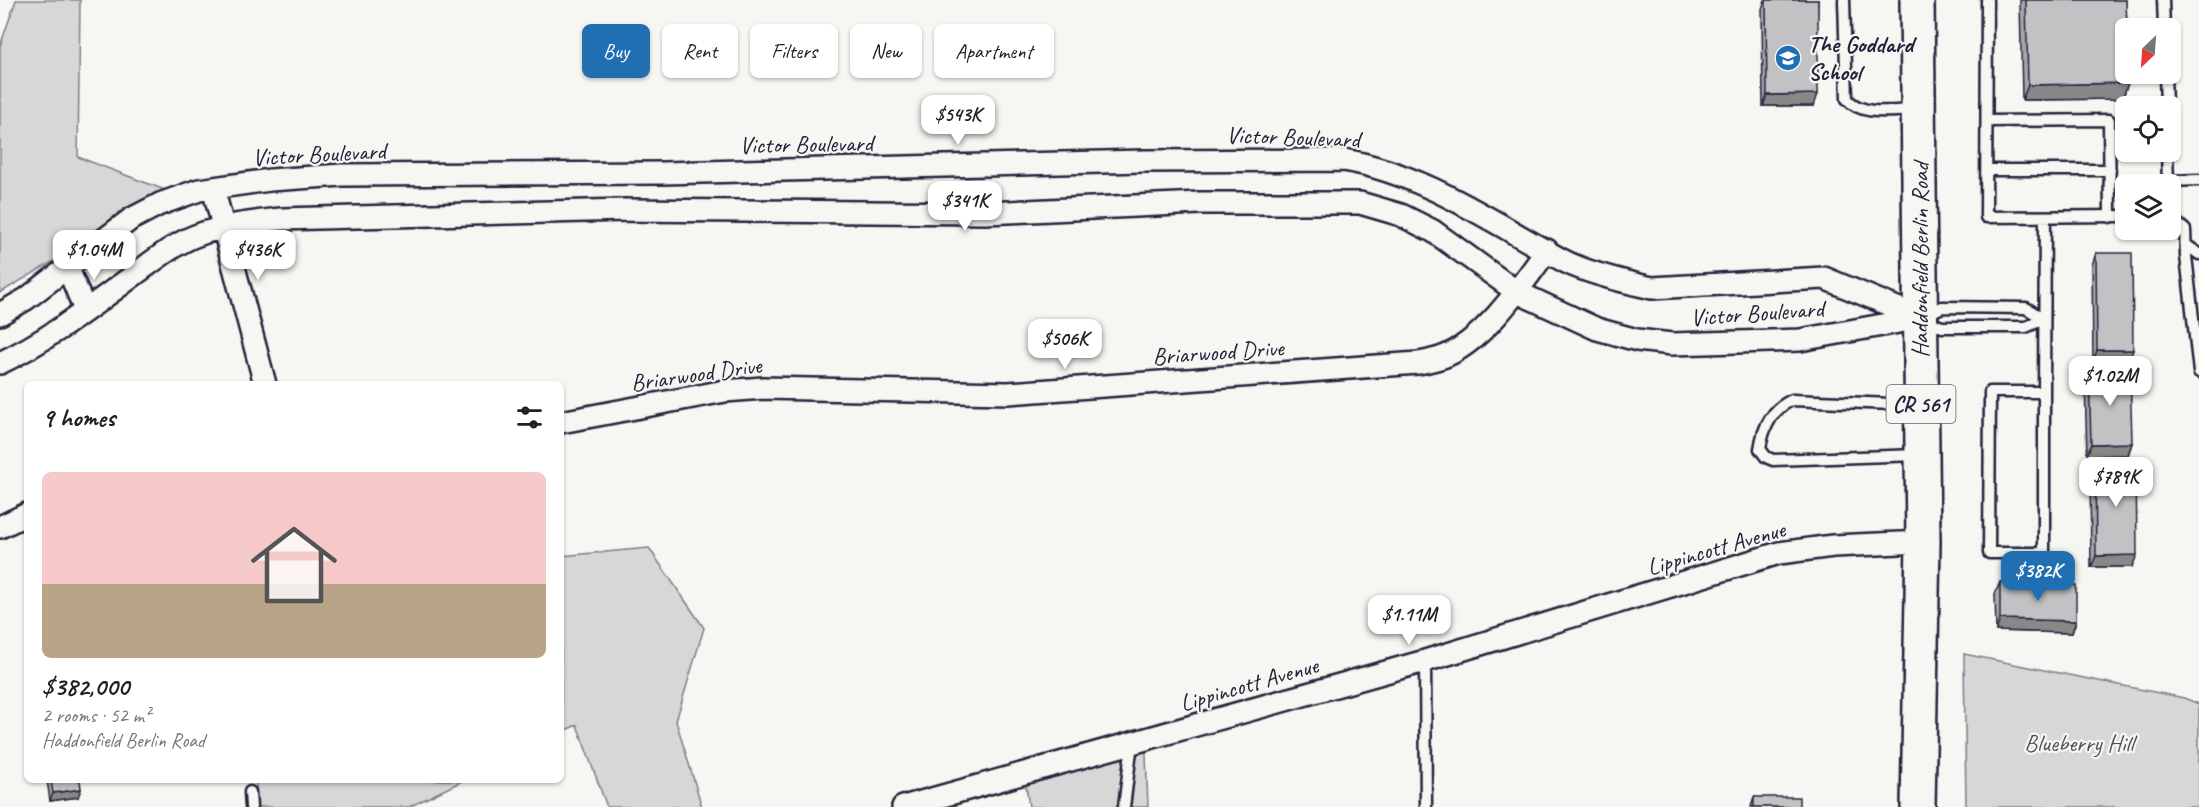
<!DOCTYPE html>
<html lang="en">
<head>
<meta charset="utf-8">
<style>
  body { margin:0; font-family:Caveat,sans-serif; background:#f6f6f6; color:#202124; height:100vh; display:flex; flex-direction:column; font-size:22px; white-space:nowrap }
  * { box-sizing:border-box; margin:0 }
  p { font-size:20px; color:#757577 }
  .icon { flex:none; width:33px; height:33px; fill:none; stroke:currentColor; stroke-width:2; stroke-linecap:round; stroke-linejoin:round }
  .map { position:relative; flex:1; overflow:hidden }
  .side { position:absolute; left:24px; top:381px; width:540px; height:402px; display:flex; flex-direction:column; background:#fff; border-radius:9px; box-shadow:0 2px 4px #0004 }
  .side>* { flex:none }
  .banner { position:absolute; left:582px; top:24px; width:570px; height:54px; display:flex; gap:12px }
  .needle { width:39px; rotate:205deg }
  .tools { position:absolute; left:2115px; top:18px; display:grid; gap:12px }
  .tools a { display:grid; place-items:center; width:66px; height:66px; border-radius:9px; background:#fff; box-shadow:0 2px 4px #0004; font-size:30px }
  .price { position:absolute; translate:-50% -51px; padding:0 14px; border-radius:12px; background:#fff; color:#222; font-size:20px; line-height:39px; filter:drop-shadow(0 2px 3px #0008) }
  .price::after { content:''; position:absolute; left:50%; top:36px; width:18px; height:14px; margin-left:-9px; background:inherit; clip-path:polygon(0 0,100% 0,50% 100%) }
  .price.selected { background:#1f6fb2; color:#fff }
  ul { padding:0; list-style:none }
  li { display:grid; align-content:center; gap:12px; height:318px; padding:0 18px }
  li span { display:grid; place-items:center; height:186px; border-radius:9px; color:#555 }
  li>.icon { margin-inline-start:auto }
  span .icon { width:108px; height:108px; fill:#fffc; stroke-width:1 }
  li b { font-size:26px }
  h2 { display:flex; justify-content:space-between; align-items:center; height:72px; padding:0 18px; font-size:26px }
  .pill { padding:0 21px; border-radius:9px; background:#fff; box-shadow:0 2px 4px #0004; font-size:21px; line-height:54px }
  .pill.selected { background:#1f6fb2; color:#fff }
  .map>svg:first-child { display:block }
</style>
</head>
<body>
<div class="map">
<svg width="2199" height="807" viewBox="0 0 2199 807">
  <rect width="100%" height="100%" fill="#f6f6f2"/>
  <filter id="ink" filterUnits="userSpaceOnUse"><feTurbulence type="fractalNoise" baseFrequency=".0167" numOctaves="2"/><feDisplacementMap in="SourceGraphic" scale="12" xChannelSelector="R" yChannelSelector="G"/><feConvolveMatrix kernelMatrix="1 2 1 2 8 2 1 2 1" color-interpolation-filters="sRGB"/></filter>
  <g filter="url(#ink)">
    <path fill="#d7d7d7" stroke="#7c7c89" stroke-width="1.5" d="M 16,0 L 80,0 L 78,157 L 170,192 L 0,293 L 0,46 Z
      M 649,548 L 704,628 L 676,721 L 702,807 L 607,807 L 577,725 L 561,732 L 561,556 Z
      M 1964,654 L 2184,698 L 2199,704 L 2199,807 L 1966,807 Z
      M 1145,729 L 1148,807 L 1029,807 L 1023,763 Z
      M 256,780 L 464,780 L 409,807 L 256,807 Z"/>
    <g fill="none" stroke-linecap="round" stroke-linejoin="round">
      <g stroke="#22223b" stroke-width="15">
        <path id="lane" d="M 1844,0 L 1847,99 C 1863,117 1893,110 1916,110
          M 1987,0 L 1986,217 L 2126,216
          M 2163,0 L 2164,28
          M 2165,74 L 2166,106
          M 1987,121 L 2109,120 L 2110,217
          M 2167,152 L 2168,184
          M 1987,170 L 2110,170
          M 2168,181 L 2199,180
          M 2170,217 L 2185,230 L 2186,256 L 2199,372
          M 2186,245 L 2199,254
          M 1926,315 L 1942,307 L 2026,308 L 2044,319
          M 1924,319 L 1942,327 L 2026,327 L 2044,319
          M 2044,392 L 2044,553 L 1989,553 L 1990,392 L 2044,392 L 2045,217
          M 1917,405 L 1792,400 C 1772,409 1763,428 1760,449 L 1766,457 L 1773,460 L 1918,455
          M 1425,661 L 1426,807
          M 250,792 L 251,807
          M 1124,807 L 1132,743"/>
      </g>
      <g stroke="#22223b" stroke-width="26">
        <path id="street" d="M 213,188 L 265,384
          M 67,266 L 85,310
          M 0,314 L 26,299 L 131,219 L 160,204 L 199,190 L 270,180 L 342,175 L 663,173 L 1144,161 L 1344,160 C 1425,174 1493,223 1564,261 C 1587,273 1625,282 1652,288 L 1824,278 L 1921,318
          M 0,363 C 47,341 88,309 130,278 C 151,263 172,245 195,236 C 223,225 252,222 281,219 L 625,210 L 985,213 L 1200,203 L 1360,203 L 1401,215 L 1433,231 L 1517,292 L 1597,329 L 1637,340 L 1672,344 L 1800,340 L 1921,318
          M 561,422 L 725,391 L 763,388 L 1008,393 L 1418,363 C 1425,362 1433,360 1440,358 C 1482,344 1522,285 1547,250
          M 0,527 L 27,514
          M 903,807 L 1425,661 L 1779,553 L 1833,546 L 1923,542"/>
      </g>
      <g stroke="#22223b" stroke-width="38">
        <path id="primary" d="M 1917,0 L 1923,542 L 1918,807"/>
      </g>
      <use href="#lane" stroke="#f6f6f2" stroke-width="10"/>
      <use href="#street" stroke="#f6f6f2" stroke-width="21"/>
      <use href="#primary" stroke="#f6f6f2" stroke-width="33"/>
    </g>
    <path fill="#a7a7a9" stroke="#22223b" stroke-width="1.5" d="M 1765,0 L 1818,0 L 1814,106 L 1763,106 L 1762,9 Z
      M 2020,0 L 2126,0 L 2128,83 L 2122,99 L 2022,100 Z
      M 2096,253 L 2129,362 L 2093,362 L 2092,265 Z
      M 2089,370 L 2132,443 L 2128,455 L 2087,456 L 2085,382 Z
      M 2095,460 L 2132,567 L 2091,567 L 2090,472 Z
      M 2000,582 L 2076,621 L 2072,633 L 1996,631 L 1995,594 Z
      M 47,780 L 80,780 L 78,797 L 50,801 Z
      M 1754,797 L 1799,807 L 1751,807 Z"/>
    <path fill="#888889" stroke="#22223b" stroke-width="1.5" d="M 2128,83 L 2122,99 L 2022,100 L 2028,85 Z
      M 1818,94 L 1814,106 L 1763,106 L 1767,95 Z
      M 2097,350 L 2133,350 L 2129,362 L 2093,362 Z
      M 2132,443 L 2128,455 L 2087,456 L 2091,444 Z
      M 2137,555 L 2132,567 L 2091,567 L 2096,556 Z
      M 2000,619 L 2076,621 L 2072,633 L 1996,631 Z
      M 81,789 L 78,797 L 50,801 L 53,793 Z"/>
    <path fill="#c2c2c4" stroke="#22223b" stroke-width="1.5" d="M 1766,0 L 1818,0 L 1818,94 L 1767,95 Z
      M 2026,0 L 2126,0 L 2127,28 L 2126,28 L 2126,74 L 2128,74 L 2128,83 L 2028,85 Z
      M 2096,253 L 2132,253 L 2133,350 L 2097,350 Z
      M 2089,370 L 2130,370 L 2132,443 L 2091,444 Z
      M 2136,459 L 2137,555 L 2096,556 L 2095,460 Z
      M 2000,582 L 2076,585 L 2076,621 L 2000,619 Z
      M 51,780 L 80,780 L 81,789 L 53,793 Z
      M 1754,797 L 1799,797 L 1799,807 L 1754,807 Z"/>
  </g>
  <defs>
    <g id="school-disc" transform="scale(1.35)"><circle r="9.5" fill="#1f6fb2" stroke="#f6f6f2"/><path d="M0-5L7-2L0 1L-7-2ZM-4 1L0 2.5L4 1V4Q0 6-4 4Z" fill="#fff"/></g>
  </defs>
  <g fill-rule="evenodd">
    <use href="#school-disc" x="1788" y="58"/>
  </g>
  <g text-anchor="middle" stroke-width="4.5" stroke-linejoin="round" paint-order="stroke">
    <rect fill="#f6f6f2" stroke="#626272" stroke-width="1.5" x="1886.5" y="385" width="69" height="38" rx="4.5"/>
    <g font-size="22" font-weight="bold" fill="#22223b">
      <text x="1921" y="412">CR 561</text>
    </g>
    <g font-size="24" font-weight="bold" fill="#22223b" stroke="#f6f6f2" text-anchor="start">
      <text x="1808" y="52">The Goddard<tspan x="1808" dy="28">School</tspan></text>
    </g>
    <g font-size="24" fill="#22223b" stroke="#f6f6f2">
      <text transform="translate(1293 137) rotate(2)" y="8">Victor Boulevard</text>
      <text transform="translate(806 144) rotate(-1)" y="8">Victor Boulevard</text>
      <text transform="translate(319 154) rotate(-3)" y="8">Victor Boulevard</text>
      <text transform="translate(1920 260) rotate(-90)" y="8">Haddonfield Berlin Road</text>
      <text transform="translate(1757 313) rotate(-4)" y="8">Victor Boulevard</text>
      <text transform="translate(1218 352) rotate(-4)" y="8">Briarwood Drive</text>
      <text transform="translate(696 374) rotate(-8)" y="8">Briarwood Drive</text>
      <text transform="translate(1716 548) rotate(-16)" y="8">Lippincott Avenue</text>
      <text transform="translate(1249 684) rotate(-16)" y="8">Lippincott Avenue</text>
    </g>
    <g font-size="24" fill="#4f4f62" stroke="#f6f6f2">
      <text x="2079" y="751">Blueberry Hill</text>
    </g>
  </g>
</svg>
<div class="tools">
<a><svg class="needle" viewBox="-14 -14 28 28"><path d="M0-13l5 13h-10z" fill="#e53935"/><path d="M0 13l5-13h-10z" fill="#757577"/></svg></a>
<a><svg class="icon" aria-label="locate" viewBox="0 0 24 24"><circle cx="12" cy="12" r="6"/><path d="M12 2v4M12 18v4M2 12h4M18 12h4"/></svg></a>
<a><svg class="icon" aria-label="layers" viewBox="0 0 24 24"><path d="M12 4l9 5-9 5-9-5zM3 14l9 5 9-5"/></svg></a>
</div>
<b class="price" style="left:958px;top:146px">$543K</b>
<b class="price" style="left:965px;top:232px">$341K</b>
<b class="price" style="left:94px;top:281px">$1.04M</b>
<b class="price" style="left:258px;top:281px">$436K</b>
<b class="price" style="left:1065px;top:370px">$506K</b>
<b class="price" style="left:2110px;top:407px">$1.02M</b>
<b class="price" style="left:2116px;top:508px">$789K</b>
<b class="price selected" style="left:2038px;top:602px">$382K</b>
<b class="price" style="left:1409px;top:646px">$1.11M</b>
<div class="banner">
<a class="pill selected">Buy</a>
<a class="pill">Rent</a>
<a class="pill">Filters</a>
<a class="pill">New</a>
<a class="pill">Apartment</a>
</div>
<section class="side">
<h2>9 homes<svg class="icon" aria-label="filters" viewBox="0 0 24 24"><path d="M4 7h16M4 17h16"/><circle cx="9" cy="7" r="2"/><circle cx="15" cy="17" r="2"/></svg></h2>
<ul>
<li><span style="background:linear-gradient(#f6c9c9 60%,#b9a48a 0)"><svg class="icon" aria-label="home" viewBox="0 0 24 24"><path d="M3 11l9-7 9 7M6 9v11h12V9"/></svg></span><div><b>$382,000</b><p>2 rooms · 52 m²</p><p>Haddonfield Berlin Road</p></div></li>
</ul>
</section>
</div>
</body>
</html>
